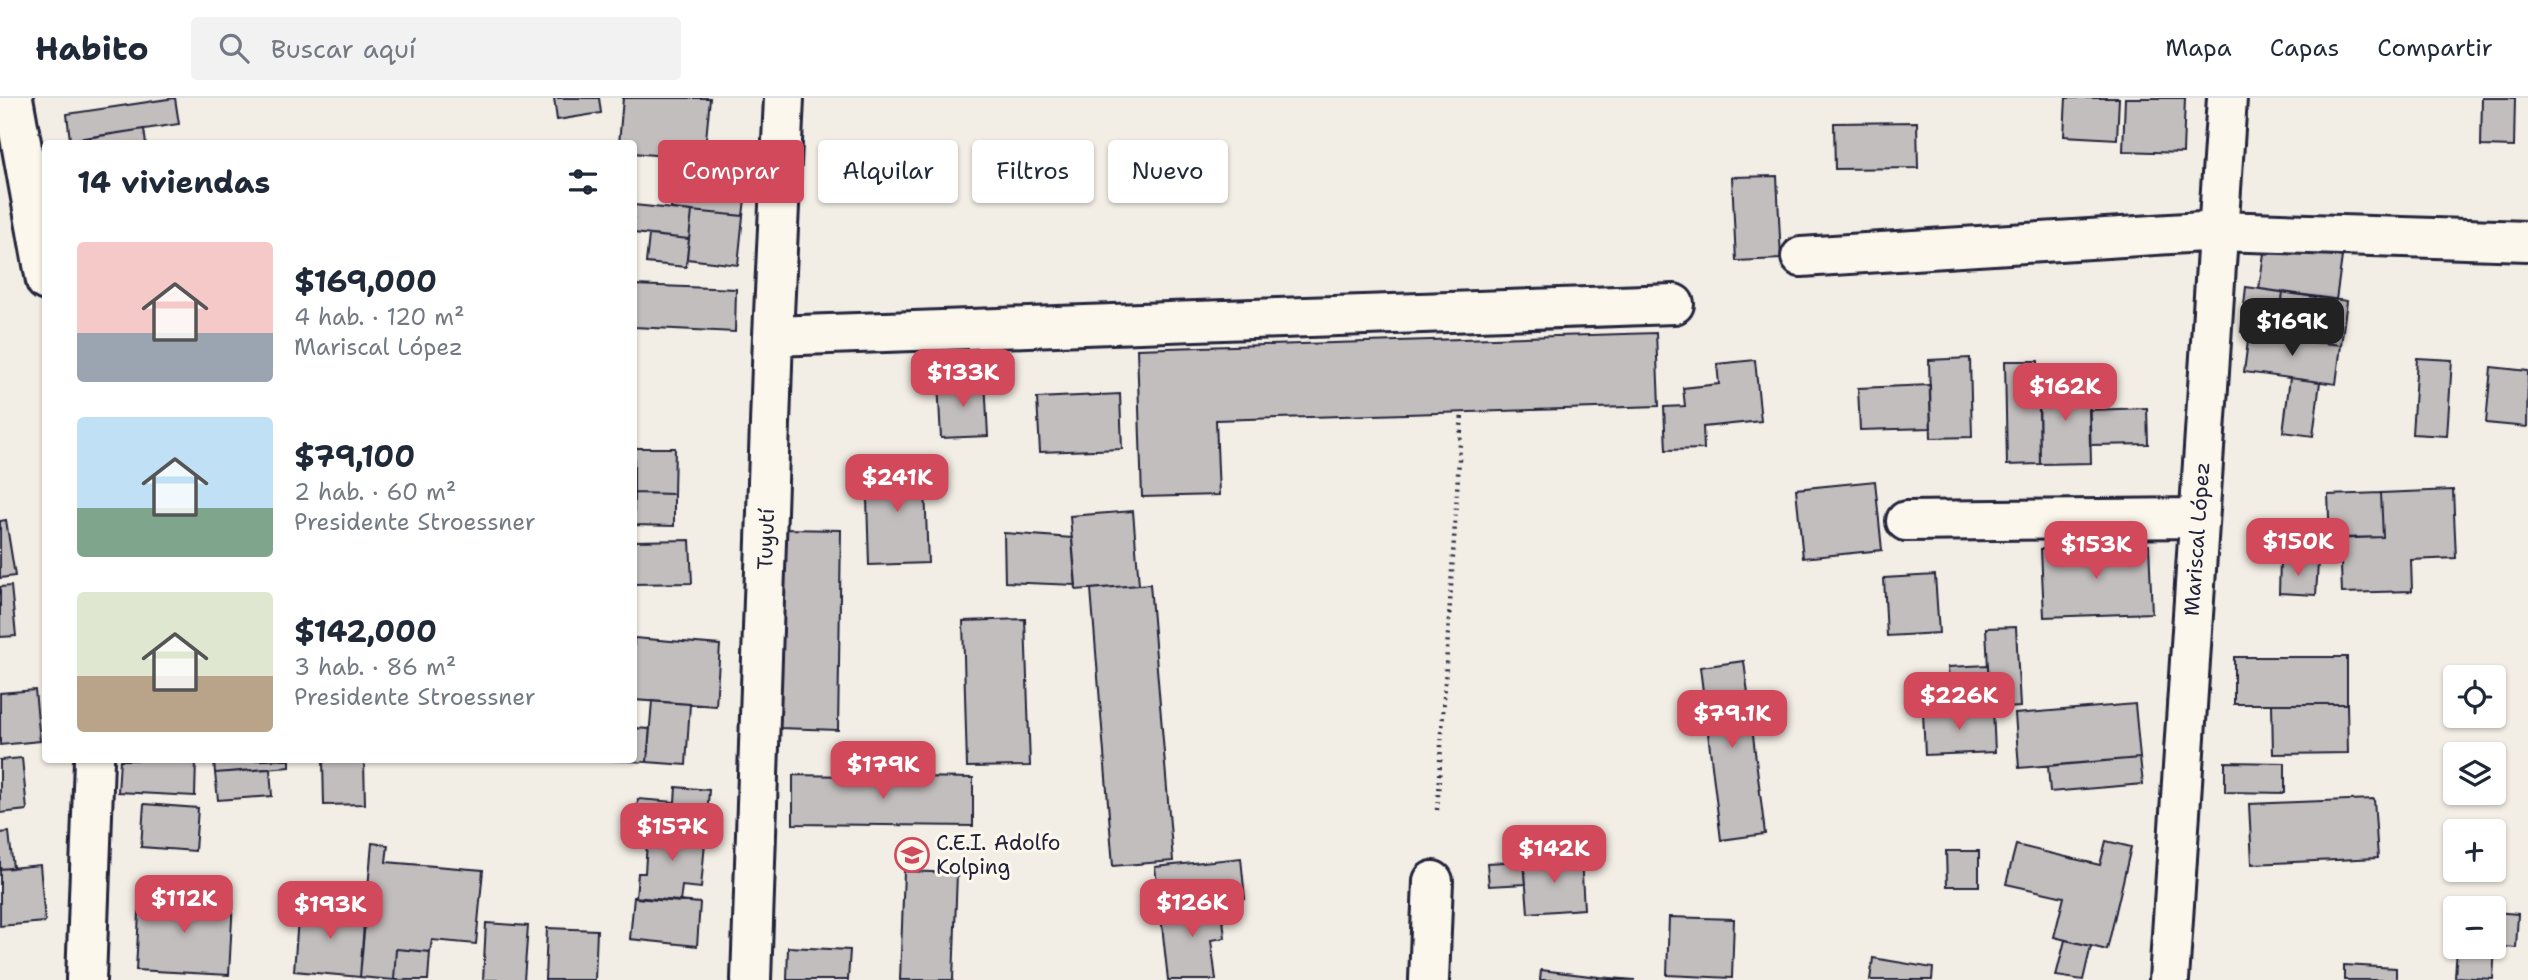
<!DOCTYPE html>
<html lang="es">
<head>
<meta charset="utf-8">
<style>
  body { margin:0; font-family:"Shantell Sans",sans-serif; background:#f2f2f3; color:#1f2937; height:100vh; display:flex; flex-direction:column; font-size:26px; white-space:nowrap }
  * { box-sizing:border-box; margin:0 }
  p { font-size:23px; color:#747a83 }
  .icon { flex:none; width:38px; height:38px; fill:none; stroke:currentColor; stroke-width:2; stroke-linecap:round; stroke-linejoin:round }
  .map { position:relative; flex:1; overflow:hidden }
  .panel { position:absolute; left:42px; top:42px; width:595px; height:623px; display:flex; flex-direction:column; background:#fff; border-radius:7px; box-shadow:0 2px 5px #0004 }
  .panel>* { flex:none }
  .top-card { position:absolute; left:658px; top:42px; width:665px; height:63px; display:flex; gap:14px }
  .fabs { position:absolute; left:2443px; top:567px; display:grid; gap:14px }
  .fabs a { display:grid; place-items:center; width:63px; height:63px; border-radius:7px; background:#fff; box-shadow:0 2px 5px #0004; font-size:35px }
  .price { position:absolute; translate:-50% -60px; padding:0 16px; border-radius:14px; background:#d1495b; color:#fff; font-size:23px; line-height:46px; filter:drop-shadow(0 2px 4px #0008) }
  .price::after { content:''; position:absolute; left:50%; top:42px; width:21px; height:16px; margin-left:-10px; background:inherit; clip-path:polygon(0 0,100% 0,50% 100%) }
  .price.current { background:#222; color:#fff }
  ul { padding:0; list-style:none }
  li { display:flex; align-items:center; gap:21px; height:175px; padding:0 35px }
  li span { display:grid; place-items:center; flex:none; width:196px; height:140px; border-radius:7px; color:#555 }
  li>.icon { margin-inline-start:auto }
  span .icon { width:84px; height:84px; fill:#fffc; stroke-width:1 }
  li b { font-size:30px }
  h2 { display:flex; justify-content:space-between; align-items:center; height:84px; padding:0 35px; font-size:30px }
  .tag { padding:0 24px; border-radius:7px; background:#fff; box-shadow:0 2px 5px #0004; font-size:24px; line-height:63px }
  .tag.current { background:#d1495b; color:#fff }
  header { display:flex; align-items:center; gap:42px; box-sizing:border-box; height:98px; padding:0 35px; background:#fff; border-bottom:2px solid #e0e1e3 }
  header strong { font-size:33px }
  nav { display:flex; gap:38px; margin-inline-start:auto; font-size:24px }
  .search { width:490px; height:63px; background:#f2f2f3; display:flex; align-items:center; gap:18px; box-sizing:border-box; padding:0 24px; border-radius:7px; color:#747a83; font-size:26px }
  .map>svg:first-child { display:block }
</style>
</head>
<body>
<header>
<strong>Habito</strong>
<div class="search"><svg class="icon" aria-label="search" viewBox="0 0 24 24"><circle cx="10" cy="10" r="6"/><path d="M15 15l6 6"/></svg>Buscar aquí</div>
<nav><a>Mapa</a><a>Capas</a><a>Compartir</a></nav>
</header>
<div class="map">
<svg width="2528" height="882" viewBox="0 0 2528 882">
  <rect width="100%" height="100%" fill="#f2eee5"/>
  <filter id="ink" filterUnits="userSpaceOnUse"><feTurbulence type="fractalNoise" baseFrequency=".0143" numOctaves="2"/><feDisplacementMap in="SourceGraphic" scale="14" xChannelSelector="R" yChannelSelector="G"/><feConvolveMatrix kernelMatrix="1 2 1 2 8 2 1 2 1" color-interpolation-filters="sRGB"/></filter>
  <g filter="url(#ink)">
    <path fill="#c2bebe" stroke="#22223b" stroke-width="2" d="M 175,0 L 179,26 L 70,42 L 67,16 Z
      M 554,0 L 599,0 L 601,15 L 557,22 Z
      M 623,0 L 710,0 L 704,62 L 634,55 L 634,46 L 619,46 Z
      M 2066,0 L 2119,0 L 2117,41 L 2064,38 Z
      M 2125,0 L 2185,0 L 2183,55 L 2123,53 Z
      M 2482,0 L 2515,0 L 2514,49 L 2481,48 Z
      M 1917,24 L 1918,70 L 1835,71 L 1834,25 Z
      M 144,31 L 146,46 L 82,46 L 81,41 Z
      M 676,59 L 749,67 L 743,118 L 671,111 Z
      M 1777,78 L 1781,161 L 1736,163 L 1732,79 Z
      M 634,107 L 692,113 L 689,141 L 634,135 Z
      M 692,113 L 743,118 L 738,167 L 687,161 Z
      M 649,137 L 689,141 L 686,169 L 646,165 Z
      M 2265,148 L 2342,159 L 2336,202 L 2259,191 Z
      M 634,187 L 736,191 L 735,234 L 634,229 Z
      M 2246,189 L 2283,194 L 2277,239 L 2241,234 Z
      M 2283,194 L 2320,199 L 2314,244 L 2277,239 Z
      M 2320,199 L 2347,203 L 2341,247 L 2314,244 Z
      M 1656,235 L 1659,308 L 1216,322 L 1219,397 L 1142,399 L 1137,251 Z
      M 2249,235 L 2341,247 L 2336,286 L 2244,274 Z
      M 1970,260 L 1972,339 L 1931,340 L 1929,262 Z
      M 2417,260 L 2452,262 L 2447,338 L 2412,336 Z
      M 1755,262 L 1761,323 L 1703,329 L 1704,351 L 1666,352 L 1664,309 L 1685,308 L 1683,290 L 1719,286 L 1717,266 Z
      M 2005,263 L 2038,263 L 2040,366 L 2007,367 Z
      M 2491,269 L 2528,273 L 2527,329 L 2486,325 Z
      M 2290,280 L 2320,284 L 2313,338 L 2283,334 Z
      M 985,282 L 988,338 L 941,340 L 938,285 Z
      M 2089,284 L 2091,365 L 2040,366 L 2039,286 Z
      M 1930,287 L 1931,330 L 1860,332 L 1858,290 Z
      M 1120,296 L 1122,351 L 1040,354 L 1037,300 Z
      M 2147,310 L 2148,346 L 2090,347 L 2089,312 Z
      M 634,350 L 675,350 L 674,396 L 634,395 Z
      M 924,366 L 928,465 L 869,467 L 866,367 Z
      M 1875,383 L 1882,452 L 1803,460 L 1796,391 Z
      M 2453,392 L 2456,460 L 2411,462 L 2412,493 L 2342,495 L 2340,440 L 2383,439 L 2381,395 Z
      M 634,395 L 674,396 L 674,428 L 634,427 Z
      M 2381,395 L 2383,439 L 2330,441 L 2328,397 Z
      M 1133,413 L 1139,487 L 1076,492 L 1070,418 Z
      M 6,422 L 15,478 L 0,480 L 0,423 Z
      M 781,431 L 841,432 L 838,632 L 779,630 Z
      M 1004,435 L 1072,440 L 1076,487 L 1005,484 Z
      M 690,442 L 692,485 L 634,486 L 634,443 Z
      M 2149,447 L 2152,515 L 2044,519 L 2041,451 Z
      M 2280,462 L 2318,465 L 2316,497 L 2279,495 Z
      M 1935,477 L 1939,535 L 1887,538 L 1884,480 Z
      M 1150,486 L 1173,763 L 1113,768 L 1091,491 Z
      M 11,488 L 16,538 L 0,539 L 0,489 Z
      M 1025,521 L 1030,668 L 967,669 L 963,523 Z
      M 2016,529 L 2020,609 L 1990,611 L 1986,530 Z
      M 634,540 L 720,547 L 716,608 L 634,602 Z
      M 2234,559 L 2347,559 L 2347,606 L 2234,606 Z
      M 1744,563 L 1765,736 L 1721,742 L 1700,569 Z
      M 1988,567 L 1989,600 L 1950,602 L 1948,569 Z
      M 35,592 L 40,643 L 0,647 L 0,595 Z
      M 652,603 L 690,606 L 686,667 L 647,664 Z
      M 2135,606 L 2140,660 L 2019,670 L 2015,616 Z
      M 2272,606 L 2347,606 L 2348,655 L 2273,656 Z
      M 1993,611 L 1995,654 L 1925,657 L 1923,615 Z
      M 634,630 L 650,631 L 647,664 L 608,662 L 634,662 Z
      M 22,660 L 27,712 L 0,715 L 0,662 Z
      M 2140,660 L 2143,686 L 2050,694 L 2048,668 Z
      M 120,662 L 196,662 L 195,698 L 118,694 Z
      M 214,662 L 290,662 L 290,669 L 215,675 Z
      M 323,662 L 364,662 L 365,706 L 324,707 Z
      M 2225,664 L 2285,665 L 2285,695 L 2225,694 Z
      M 270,671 L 272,698 L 218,702 L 215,675 Z
      M 793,677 L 973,680 L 973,728 L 793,726 Z
      M 676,689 L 709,692 L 706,733 L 636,727 L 638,701 L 675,704 Z
      M 2374,701 L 2378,760 L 2252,766 L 2249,706 Z
      M 144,706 L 198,710 L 195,753 L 141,749 Z
      M 648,728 L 706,733 L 701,790 L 682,788 L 680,804 L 636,800 L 638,775 L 645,775 Z
      M 9,734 L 13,770 L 0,771 L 0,735 Z
      M 2106,743 L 2131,749 L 2107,852 L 2054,839 L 2064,799 L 2006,786 L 2016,747 L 2100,767 Z
      M 372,745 L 388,747 L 386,764 L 483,772 L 476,846 L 432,842 L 430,854 L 396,851 L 394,882 L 360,879 Z
      M 1946,753 L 1979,753 L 1979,788 L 1947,788 Z
      M 1581,759 L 1584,811 L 1528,815 L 1524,763 Z
      M 1241,760 L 1245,800 L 1160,809 L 1155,769 Z
      M 1524,763 L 1526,786 L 1489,788 L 1487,765 Z
      M 40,767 L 45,824 L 0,828 L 0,771 Z
      M 904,773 L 957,775 L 953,882 L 900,882 Z
      M 140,796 L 233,802 L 229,877 L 136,872 Z
      M 634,799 L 700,805 L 697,848 L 630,841 Z
      M 1221,802 L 1225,840 L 1211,842 L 1216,882 L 1168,882 L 1160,809 Z
      M 299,807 L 365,813 L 360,879 L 294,873 Z
      M 2494,814 L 2518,816 L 2516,850 L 2494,848 Z
      M 1669,819 L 1734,821 L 1732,880 L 1667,877 Z
      M 486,825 L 528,828 L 524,882 L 483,882 Z
      M 547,830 L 597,832 L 595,882 L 545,882 Z
      M 2065,842 L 2091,848 L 2083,882 L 2056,878 Z
      M 788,849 L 850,852 L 848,882 L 787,882 Z
      M 2457,849 L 2495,849 L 2493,881 L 2455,879 Z
      M 396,851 L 430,854 L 428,882 L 394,882 Z
      M 1873,860 L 1933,870 L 1932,882 L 1870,882 Z
      M 2344,867 L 2396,870 L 2396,882 L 2344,882 Z
      M 1541,872 L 1598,879 L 1598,882 L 1540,882 Z
      M 1598,879 L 1635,882 L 1598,882 Z"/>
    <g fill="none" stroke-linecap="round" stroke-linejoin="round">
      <g stroke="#22223b" stroke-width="44">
        <path id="minor" d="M 13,0 L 46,183
          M 1801,159 L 2218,133 L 2528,143
          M 773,238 L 1674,206
          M 1906,423 L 2199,420
          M 86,882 L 94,662
          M 751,882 L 773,238 L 784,0
          M 1429,882 L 1433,783
          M 2169,882 L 2227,0"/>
      </g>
      <path stroke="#22223b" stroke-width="4.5" stroke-dasharray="2 5" stroke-linecap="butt" d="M 1437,712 L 1462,314"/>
      <use href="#minor" stroke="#fbf7ec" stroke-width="38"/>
    </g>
  </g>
  <defs>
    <g id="school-ring" transform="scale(1.75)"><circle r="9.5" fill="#fbf7ec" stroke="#d1495b" stroke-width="1.5"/><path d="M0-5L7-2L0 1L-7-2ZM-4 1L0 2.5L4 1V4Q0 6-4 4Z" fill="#d1495b"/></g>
  </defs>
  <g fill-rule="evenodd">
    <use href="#school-ring" x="912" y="757"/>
  </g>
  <g text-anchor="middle" stroke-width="6" stroke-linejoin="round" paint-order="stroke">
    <g font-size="21" fill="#22223b" stroke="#fbf7ec">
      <text transform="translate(766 441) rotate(-88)" y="7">Tuyutí</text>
      <text transform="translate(2197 441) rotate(-86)" y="7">Mariscal López</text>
    </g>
    <g font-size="21" fill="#22223b" stroke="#fbf7ec" text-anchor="start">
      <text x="936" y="752">C.E.I. Adolfo<tspan x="936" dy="24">Kolping</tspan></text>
    </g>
  </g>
</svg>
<div class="fabs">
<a><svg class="icon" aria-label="locate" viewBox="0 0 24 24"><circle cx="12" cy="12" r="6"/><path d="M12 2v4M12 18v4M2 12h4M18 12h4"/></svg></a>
<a><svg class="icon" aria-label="layers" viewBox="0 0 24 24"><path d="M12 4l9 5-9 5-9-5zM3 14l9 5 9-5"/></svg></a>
<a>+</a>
<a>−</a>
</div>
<b class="price current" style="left:2292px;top:260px">$169K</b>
<b class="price" style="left:963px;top:311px">$133K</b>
<b class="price" style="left:2065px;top:325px">$162K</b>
<b class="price" style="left:897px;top:416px">$241K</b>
<b class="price" style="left:2298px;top:480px">$150K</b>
<b class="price" style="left:2096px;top:483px">$153K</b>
<b class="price" style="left:1959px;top:634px">$226K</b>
<b class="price" style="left:1732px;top:652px">$79.1K</b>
<b class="price" style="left:883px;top:703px">$179K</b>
<b class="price" style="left:672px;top:765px">$157K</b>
<b class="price" style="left:1554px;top:787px">$142K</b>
<b class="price" style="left:184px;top:837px">$112K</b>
<b class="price" style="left:1192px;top:841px">$126K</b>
<b class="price" style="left:330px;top:843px">$193K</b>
<div class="top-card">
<a class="tag current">Comprar</a>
<a class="tag">Alquilar</a>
<a class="tag">Filtros</a>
<a class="tag">Nuevo</a>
</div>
<section class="panel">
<h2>14 viviendas<svg class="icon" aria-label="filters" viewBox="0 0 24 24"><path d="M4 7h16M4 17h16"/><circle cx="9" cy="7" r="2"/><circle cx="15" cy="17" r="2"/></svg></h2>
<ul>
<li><span style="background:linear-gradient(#f6c9c9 65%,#9aa5b1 0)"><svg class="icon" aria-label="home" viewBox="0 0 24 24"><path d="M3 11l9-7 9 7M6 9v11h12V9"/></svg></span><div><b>$169,000</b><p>4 hab. · 120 m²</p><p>Mariscal López</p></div></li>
<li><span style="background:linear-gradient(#bfe0f5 65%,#7fa58c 0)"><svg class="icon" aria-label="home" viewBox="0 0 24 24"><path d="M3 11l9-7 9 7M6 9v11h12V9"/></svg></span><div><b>$79,100</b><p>2 hab. · 60 m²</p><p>Presidente Stroessner</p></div></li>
<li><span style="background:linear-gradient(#dfe7d0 60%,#b9a48a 0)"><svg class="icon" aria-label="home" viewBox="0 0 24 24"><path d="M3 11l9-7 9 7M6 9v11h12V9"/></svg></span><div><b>$142,000</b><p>3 hab. · 86 m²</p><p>Presidente Stroessner</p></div></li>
</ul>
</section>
</div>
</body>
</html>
